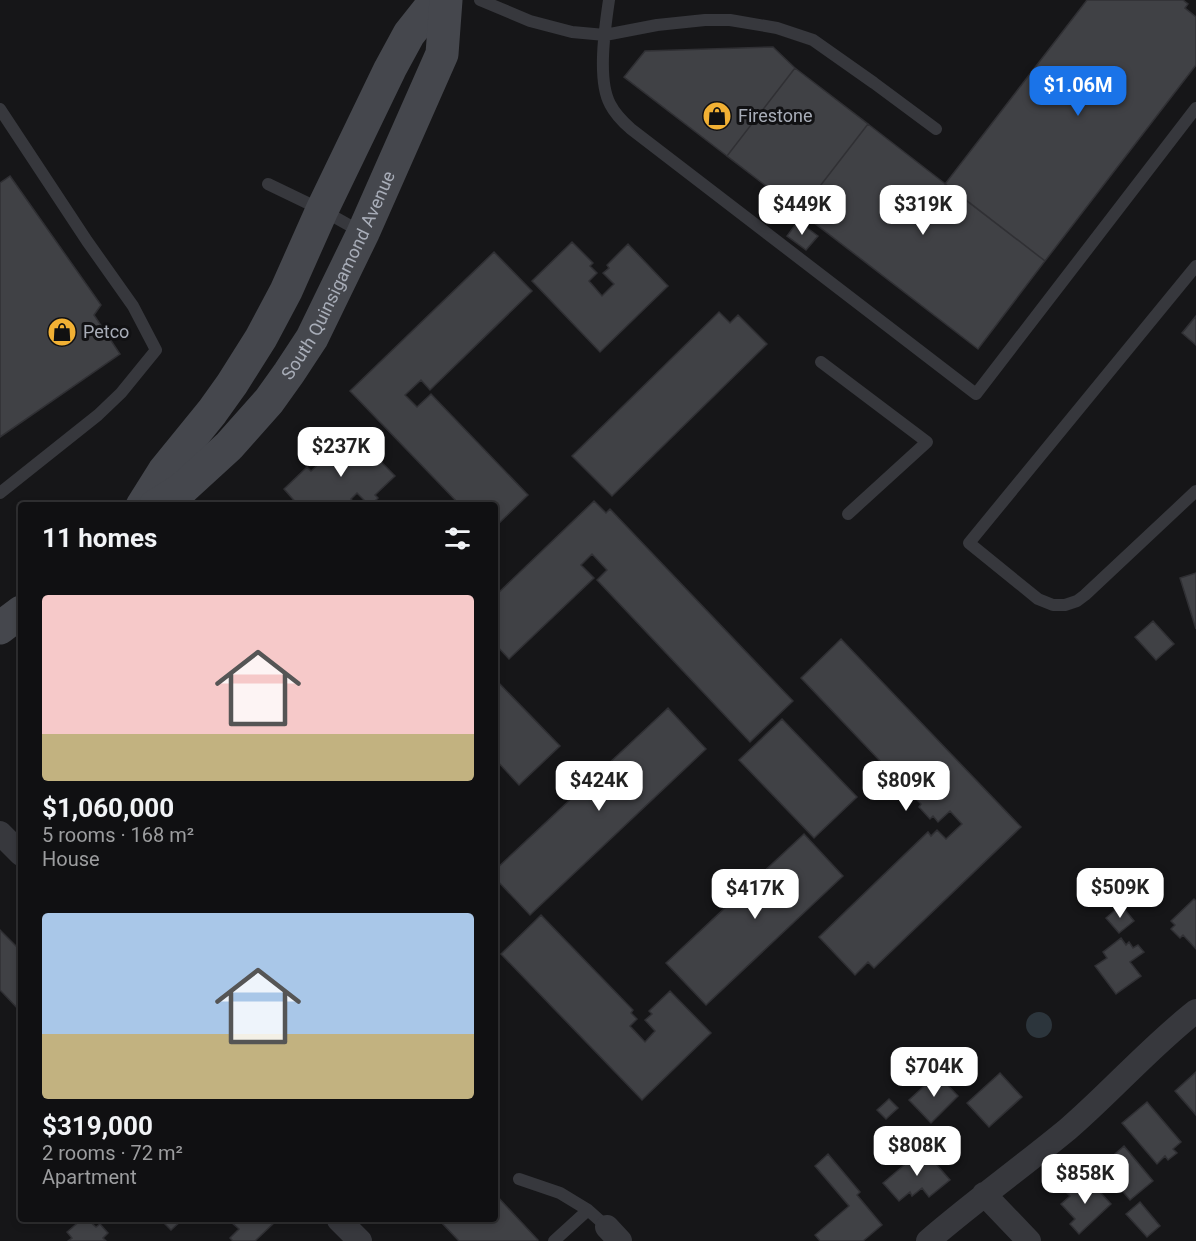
<!DOCTYPE html>
<html lang="en">
<head>
<meta charset="utf-8">
<style>
  body { margin:0; font-family:Roboto,sans-serif; background:#1e1e20; color:#f1f3f6; height:100vh; display:flex; flex-direction:column; font-size:22px; white-space:nowrap }
  * { box-sizing:border-box; margin:0 }
  p { font-size:20px; color:#9c9d9f }
  .icon { flex:none; width:33px; height:33px; fill:none; stroke:currentColor; stroke-width:2; stroke-linecap:round; stroke-linejoin:round }
  .map { position:relative; flex:1; overflow:hidden }
  .side { position:absolute; left:18px; top:502px; width:480px; height:720px; display:flex; flex-direction:column; background:#101012; border-radius:6px; box-shadow:0 3px 9px #0003,0 0 0 2px #303032 }
  .side>* { flex:none }
  .price { position:absolute; translate:-50% -51px; padding:0 14px; border-radius:12px; background:#fff; color:#222; font-size:20px; line-height:39px; filter:drop-shadow(0 2px 3px #0008) }
  .price::after { content:''; position:absolute; left:50%; top:36px; width:18px; height:14px; margin-left:-9px; background:inherit; clip-path:polygon(0 0,100% 0,50% 100%) }
  .price.current { background:#1a73e8; color:#fff }
  ul { padding:0; list-style:none }
  li { display:grid; align-content:center; gap:12px; height:318px; padding:0 24px }
  li span { display:grid; place-items:center; height:186px; border-radius:6px; color:#555 }
  li>.icon { margin-inline-start:auto }
  span .icon { width:108px; height:108px; fill:#fffc; stroke-width:1 }
  li b { font-size:26px }
  h2 { display:flex; justify-content:space-between; align-items:center; height:72px; padding:0 24px; font-size:26px }
  .map>svg:first-child { display:block }
</style>
</head>
<body>
<div class="map">
<svg width="1196" height="1241" viewBox="0 0 1196 1241">
  <rect width="100%" height="100%" fill="#161618"/>
  <path fill="#2c353c" d="M1026 1025a13 13 0 1 1 26 0a13 13 0 1 1-26 0Z"/>
  <path fill="#404145" stroke="#303034" stroke-width="1.5" d="M 1087,0 L 1183,0 L 1188,4 L 1185,8 L 1196,17 L 1196,65 L 1045,261 L 945,184 Z
    M 773,47 L 795,68 L 727,156 L 624,77 L 645,51 Z
    M 795,68 L 868,124 L 800,212 L 727,156 Z
    M 868,124 L 1045,261 L 978,349 L 800,212 Z
    M 10,176 L 101,305 L 94,315 L 120,354 L 0,437 L 0,183 Z
    M 798,221 L 818,236 L 806,250 L 787,236 Z
    M 572,242 L 593,263 L 590,266 L 597,273 L 589,281 L 602,296 L 614,284 L 603,273 L 609,268 L 607,265 L 628,244 L 668,286 L 600,352 L 532,281 Z
    M 494,252 L 532,291 L 430,390 L 421,380 L 405,395 L 417,407 L 431,394 L 528,495 L 495,527 L 495,506 L 461,506 L 350,391 Z
    M 719,312 L 730,323 L 738,315 L 767,344 L 612,496 L 572,456 Z
    M 1196,316 L 1196,345 L 1182,333 Z
    M 354,434 L 395,476 L 375,495 L 378,498 L 370,506 L 357,493 L 351,499 L 357,506 L 342,506 L 337,501 L 332,506 L 299,506 L 284,489 L 307,467 L 311,471 L 323,460 L 320,457 L 331,447 L 336,452 Z
    M 594,501 L 606,513 L 610,509 L 793,701 L 750,742 L 597,580 L 607,570 L 592,554 L 581,565 L 594,578 L 509,659 L 495,644 L 495,596 Z
    M 1196,573 L 1196,629 L 1180,578 Z
    M 1153,621 L 1174,644 L 1156,660 L 1135,637 Z
    M 841,639 L 1021,827 L 874,968 L 868,962 L 855,975 L 819,937 L 928,832 L 931,836 L 937,830 L 946,839 L 962,824 L 950,811 L 938,822 L 933,816 L 930,819 L 919,807 L 921,804 L 801,678 Z
    M 495,679 L 560,746 L 519,785 L 495,759 Z
    M 668,708 L 706,749 L 530,915 L 495,878 L 495,870 Z
    M 782,719 L 857,797 L 814,838 L 739,760 Z
    M 804,834 L 843,876 L 706,1005 L 666,963 Z
    M 1194,899 L 1196,901 L 1196,949 L 1183,935 L 1180,938 L 1171,929 L 1175,925 L 1171,921 Z
    M 1121,905 L 1134,921 L 1119,933 L 1106,918 Z
    M 541,915 L 633,1010 L 631,1013 L 637,1019 L 630,1026 L 645,1042 L 655,1031 L 645,1020 L 652,1014 L 649,1011 L 670,991 L 711,1033 L 642,1100 L 501,954 Z
    M 0,930 L 21,951 L 21,1008 L 19,1010 L 0,990 Z
    M 1121,938 L 1126,945 L 1129,942 L 1133,948 L 1138,945 L 1144,952 L 1130,962 L 1141,976 L 1116,994 L 1095,966 L 1107,958 L 1103,952 Z
    M 1196,1072 L 1196,1115 L 1175,1091 Z
    M 1000,1073 L 1022,1097 L 989,1127 L 967,1103 Z
    M 937,1074 L 958,1096 L 931,1123 L 909,1100 Z
    M 889,1099 L 898,1108 L 886,1119 L 877,1110 Z
    M 1147,1102 L 1181,1142 L 1173,1149 L 1177,1153 L 1168,1160 L 1165,1156 L 1157,1164 L 1122,1123 Z
    M 1124,1146 L 1153,1181 L 1130,1200 L 1101,1166 Z
    M 923,1149 L 950,1180 L 929,1197 L 922,1188 L 912,1196 L 910,1192 L 899,1201 L 883,1183 Z
    M 828,1154 L 860,1192 L 857,1195 L 882,1225 L 863,1241 L 820,1241 L 815,1235 L 849,1206 L 815,1166 Z
    M 1088,1179 L 1111,1204 L 1079,1234 L 1070,1224 L 1075,1219 L 1061,1204 L 1070,1196 L 1066,1192 L 1075,1183 L 1079,1187 Z
    M 495,1194 L 538,1240 L 536,1241 L 459,1241 L 439,1220 L 495,1220 Z
    M 1140,1202 L 1160,1226 L 1147,1237 L 1126,1214 Z
    M 81,1220 L 88,1220 L 96,1227 L 100,1224 L 108,1233 L 103,1238 L 106,1241 L 68,1241 L 72,1238 L 67,1232 Z
    M 161,1220 L 182,1220 L 171,1230 Z
    M 234,1220 L 277,1220 L 255,1241 L 233,1241 L 230,1238 L 239,1229 L 231,1222 Z"/>
  <g fill="none" stroke-linecap="round" stroke-linejoin="round">
    <path stroke="#37383d" stroke-width="12" d="M 480,0 L 530,21 L 572,32 L 605,35 L 657,25 L 705,20 L 730,20 L 777,28 L 813,40 L 874,83 L 936,129
      M 609,0 C 605,27 597,80 610,104 C 615,114 623,122 631,129 L 976,394 L 1196,108
      M 0,109 L 87,241 L 133,306 L 156,350 L 121,393 L 98,415 L 0,493
      M 268,184 L 322,210 L 363,233
      M 1196,266 L 969,543 L 1038,599 L 1053,605 L 1065,605 L 1077,601 L 1085,595 L 1196,491
      M 821,362 L 927,442 L 848,514
      M 519,1179 L 560,1193 L 588,1210 L 607,1227
      M 554,1241 L 588,1210"/>
    <path stroke="#37383d" stroke-width="24" d="M 0,833 L 21,854
      M 984,1194 L 1029,1241
      M 339,1220 L 360,1241
      M 607,1227 L 620,1241
      M 928,1241 C 973,1202 1022,1167 1068,1129 C 1112,1091 1150,1047 1196,1011"/>
    <g stroke="#45474d" stroke-width="33">
      <path d="M 142,506 L 164,471 L 212,412 L 232,384 L 261,338 L 286,291 L 322,210 L 390,69 L 409,34 L 436,0"/>
      <path id="s1" d="M 155,506 L 182,489 L 229,446 L 269,401 L 289,373 L 312,338 L 363,233 L 442,54 L 446,0"/>
      <path d="M 0,628 L 21,612"/>
    </g>
  </g>
  <defs>
    <g id="shop-disc" transform="scale(1.5)"><circle r="9.5" fill="#f2b134" stroke="#111113"/><path d="M-5-2.5h2.3a2.7 3.5 0 0 1 5.4 0H5L5.5 6h-11ZM-1.5-2.5h3a1.5 2.3 0 0 0-3 0Z" fill="#111"/></g>
  </defs>
  <g fill-rule="evenodd">
    <use href="#shop-disc" x="717" y="116"/>
    <use href="#shop-disc" x="62" y="332"/>
  </g>
  <g text-anchor="middle" stroke-width="6" stroke-linejoin="round" paint-order="stroke">
    <g font-size="18" fill="#a8adb8" stroke="#111113" text-anchor="start">
      <text x="738" y="122">Firestone</text>
      <text x="83" y="338">Petco</text>
    </g>
    <g font-size="18" fill="#a8adb8" stroke="#111113">
      <text dy="6" stroke="none"><textPath href="#s1" startOffset="300">South Quinsigamond Avenue</textPath></text>
    </g>
  </g>
</svg>
<b class="price current" style="left:1078px;top:117px">$1.06M</b>
<b class="price" style="left:802px;top:236px">$449K</b>
<b class="price" style="left:923px;top:236px">$319K</b>
<b class="price" style="left:341px;top:478px">$237K</b>
<b class="price" style="left:599px;top:812px">$424K</b>
<b class="price" style="left:906px;top:812px">$809K</b>
<b class="price" style="left:1120px;top:919px">$509K</b>
<b class="price" style="left:755px;top:920px">$417K</b>
<b class="price" style="left:934px;top:1098px">$704K</b>
<b class="price" style="left:917px;top:1177px">$808K</b>
<b class="price" style="left:1085px;top:1205px">$858K</b>
<section class="side">
<h2>11 homes<svg class="icon" aria-label="filters" viewBox="0 0 24 24"><path d="M4 7h16M4 17h16"/><circle cx="9" cy="7" r="2"/><circle cx="15" cy="17" r="2"/></svg></h2>
<ul>
<li><span style="background:linear-gradient(#f6c9c9 75%,#c2b280 0)"><svg class="icon" aria-label="home" viewBox="0 0 24 24"><path d="M3 11l9-7 9 7M6 9v11h12V9"/></svg></span><div><b>$1,060,000</b><p>5 rooms · 168 m²</p><p>House</p></div></li>
<li><span style="background:linear-gradient(#a9c7e8 65%,#c2b280 0)"><svg class="icon" aria-label="home" viewBox="0 0 24 24"><path d="M3 11l9-7 9 7M6 9v11h12V9"/></svg></span><div><b>$319,000</b><p>2 rooms · 72 m²</p><p>Apartment</p></div></li>
</ul>
</section>
</div>
</body>
</html>
